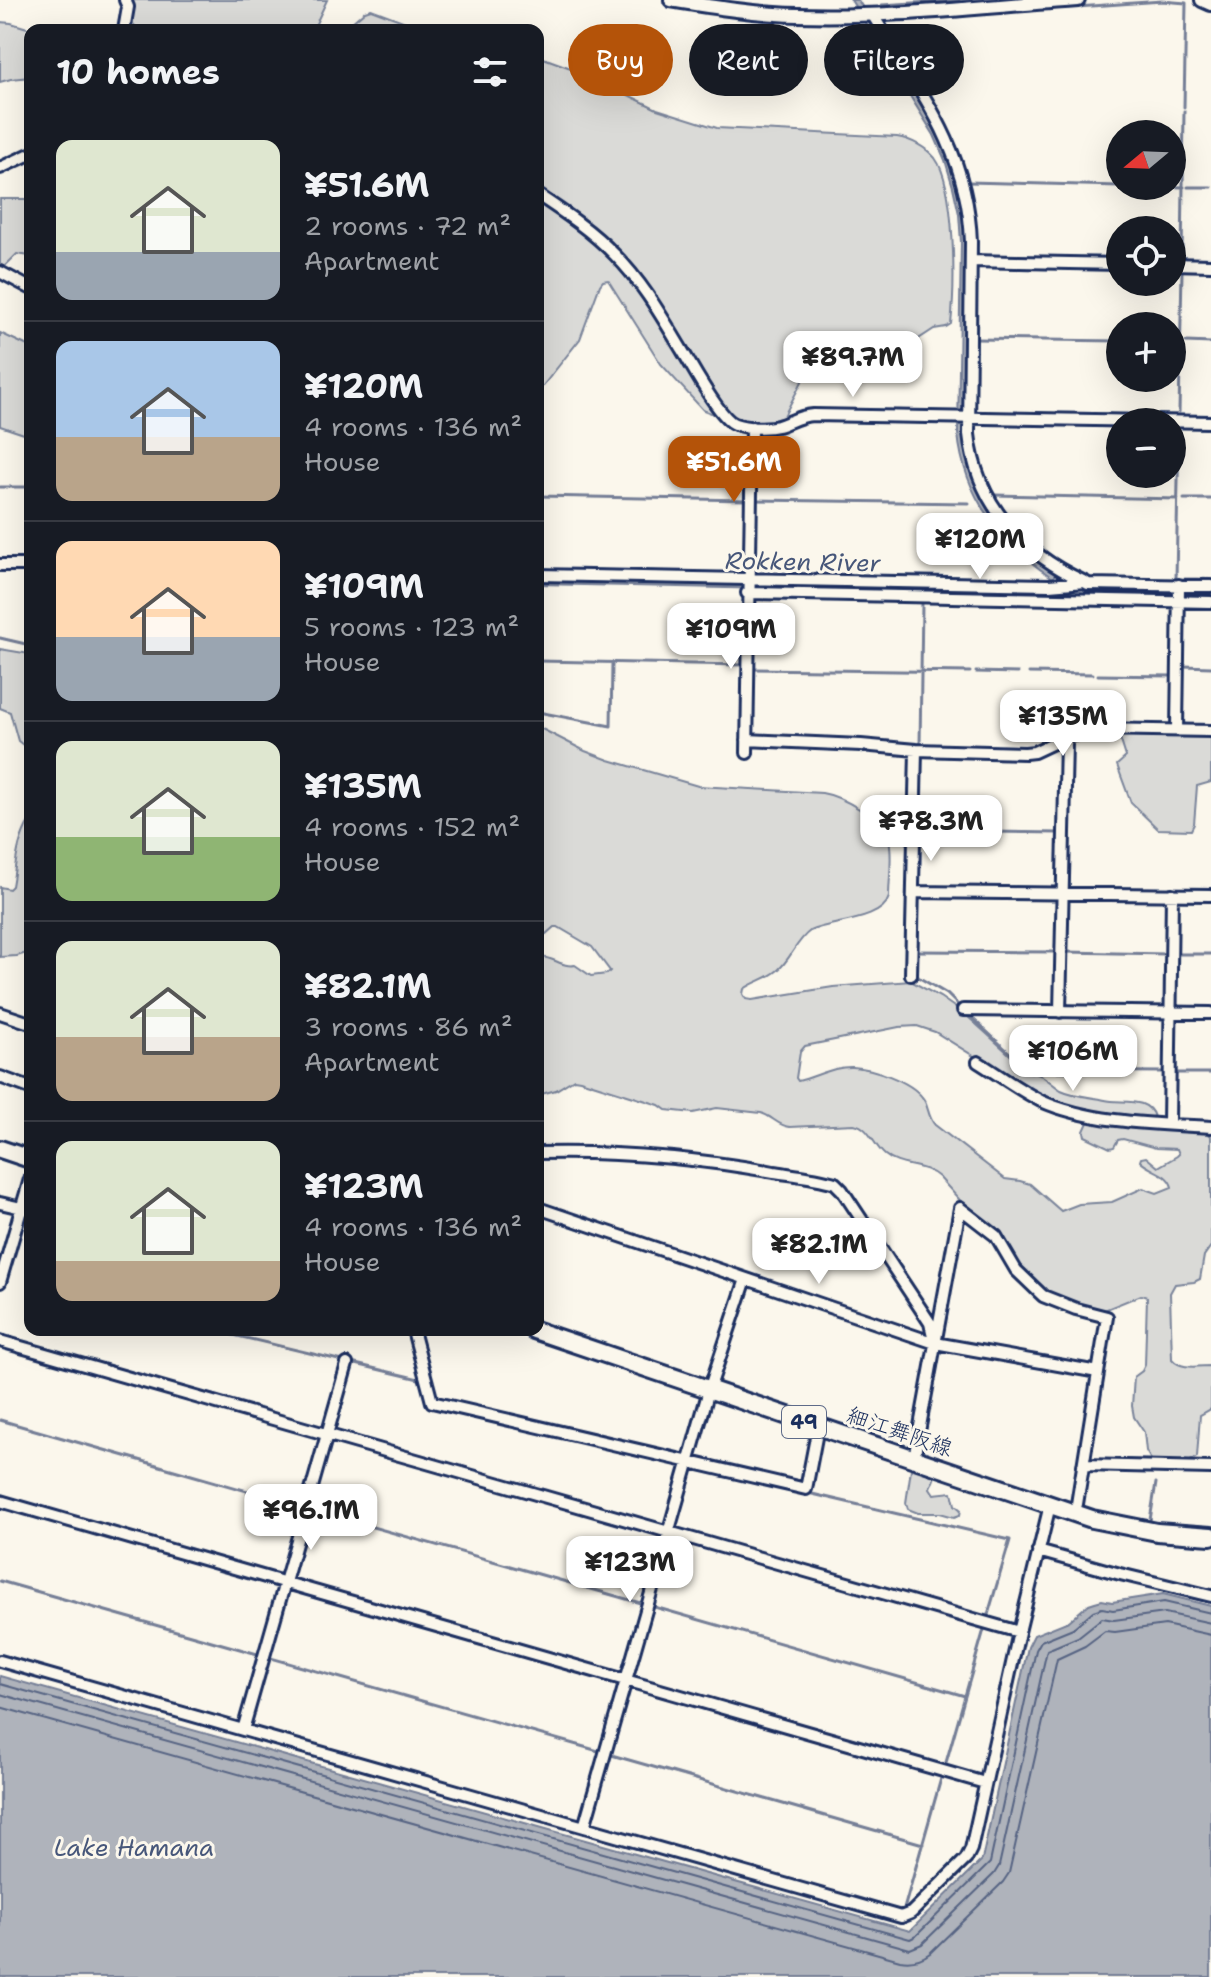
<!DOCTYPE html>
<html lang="en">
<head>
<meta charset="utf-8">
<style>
  body { margin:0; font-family:"Shantell Sans","Klee One",sans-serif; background:#20242c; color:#f1f3f6; height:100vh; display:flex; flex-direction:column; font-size:30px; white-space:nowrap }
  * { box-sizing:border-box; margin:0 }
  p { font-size:26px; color:#9ea1a6 }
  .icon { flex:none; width:44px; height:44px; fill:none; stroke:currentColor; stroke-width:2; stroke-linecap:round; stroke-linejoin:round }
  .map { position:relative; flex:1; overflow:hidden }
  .side { position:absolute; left:24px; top:24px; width:520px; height:1312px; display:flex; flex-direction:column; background:#171b24; border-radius:16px; box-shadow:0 8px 32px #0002 }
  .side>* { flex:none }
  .hud { position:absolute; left:568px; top:24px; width:522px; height:72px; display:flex; gap:16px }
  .needle { width:52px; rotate:251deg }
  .buttons { position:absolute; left:1106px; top:120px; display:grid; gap:16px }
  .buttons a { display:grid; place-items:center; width:80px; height:80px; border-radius:50%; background:#171b24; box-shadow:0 8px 32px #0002; font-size:40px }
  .price { position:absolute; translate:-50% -68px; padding:0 18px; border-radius:16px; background:#fff; color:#222; font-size:26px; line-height:52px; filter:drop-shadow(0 2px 4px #0008) }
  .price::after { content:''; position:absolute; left:50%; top:48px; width:24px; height:18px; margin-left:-12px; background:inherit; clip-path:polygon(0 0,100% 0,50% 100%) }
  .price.active { background:#b45309; color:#fff }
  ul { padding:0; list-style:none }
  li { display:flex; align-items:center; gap:24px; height:200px; padding:0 32px }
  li+li { border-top:2px solid #363941 }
  li span { display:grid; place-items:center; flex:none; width:224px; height:160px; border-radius:16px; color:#555 }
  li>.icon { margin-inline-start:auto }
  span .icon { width:96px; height:96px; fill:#fffc; stroke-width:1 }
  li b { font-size:34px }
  h2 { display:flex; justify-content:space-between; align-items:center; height:96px; padding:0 32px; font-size:34px }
  .chip { padding:0 28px; border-radius:36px; background:#171b24; box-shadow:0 8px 32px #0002; font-size:28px; line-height:72px }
  .chip.active { background:#b45309; color:#fff }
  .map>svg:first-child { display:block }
</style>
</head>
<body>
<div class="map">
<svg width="1211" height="1977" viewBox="0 0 1211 1977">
  <rect width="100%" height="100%" fill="#fbf7ec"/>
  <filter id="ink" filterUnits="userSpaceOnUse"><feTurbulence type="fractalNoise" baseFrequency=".0125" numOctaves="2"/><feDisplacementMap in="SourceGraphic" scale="16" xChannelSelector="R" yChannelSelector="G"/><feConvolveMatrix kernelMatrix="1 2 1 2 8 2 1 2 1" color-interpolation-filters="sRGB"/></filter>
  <g filter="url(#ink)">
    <path fill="#dadad7" stroke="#7a849a" stroke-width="2" d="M 131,0 L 327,0 L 313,30 L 139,30 L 133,24 Z
      M 371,9 L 416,26 L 449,25 L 465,30 L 343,30 L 365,11 Z
      M 0,22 L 11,23 L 34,30 L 30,30 L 30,77 L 11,79 L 0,82 Z
      M 538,56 L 579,71 L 657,109 L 717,128 L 897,137 C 910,139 926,147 935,158 C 956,186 955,289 951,324 L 946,327 L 934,329 L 908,346 L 851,345 L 843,347 L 836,353 L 821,374 L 809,368 L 783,418 C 764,423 742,423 726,413 L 636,274 L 538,191 Z
      M 538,198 L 579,226 L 632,277 L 719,416 L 703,410 L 661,364 L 608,280 L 603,281 L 600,285 L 580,339 L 538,392 Z
      M 0,199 L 30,199 L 30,256 L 17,254 L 5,266 L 0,267 Z
      M 0,333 L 30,347 L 30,436 L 0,426 Z
      M 0,649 L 30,654 L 30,743 L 23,745 L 18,741 L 10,712 L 0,708 Z
      M 538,727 L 585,751 L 609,760 L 698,786 L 822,793 C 841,796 885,820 889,839 C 893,857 889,879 889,897 C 882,922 829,921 810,931 C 797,940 790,960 778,970 C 768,979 755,981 744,989 L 743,994 L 746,999 L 752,1000 L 833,987 L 911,981 L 940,997 L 967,1016 L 1029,1072 C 1045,1074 1048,1082 1061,1090 C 1074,1096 1091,1097 1105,1100 C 1121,1104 1148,1096 1154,1117 L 1152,1120 C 1111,1115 1070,1112 1033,1093 L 935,1032 L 917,1026 L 899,1027 L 805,1046 L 800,1052 L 796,1078 L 798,1081 C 816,1077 834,1066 853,1067 C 872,1068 910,1081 922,1097 C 929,1105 927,1116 935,1125 L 1005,1179 L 1020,1181 L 1030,1184 L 1061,1211 L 1079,1204 L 1112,1202 L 1143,1188 L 1157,1193 L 1172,1187 C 1168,1172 1149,1171 1140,1161 L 1141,1158 L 1146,1157 L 1158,1167 L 1177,1156 L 1179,1154 L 1177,1149 L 1156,1148 L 1123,1139 L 1118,1140 L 1114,1147 L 1110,1148 L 1085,1136 L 1084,1131 L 1089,1120 L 1205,1131 L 1211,1136 L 1211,1246 L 1204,1256 L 1200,1279 L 1194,1282 L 1175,1284 L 1170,1293 L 1172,1359 C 1181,1370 1198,1366 1211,1366 L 1211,1409 L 1200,1415 L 1197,1457 L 1188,1462 L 1151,1460 L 1146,1451 L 1144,1432 L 1134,1417 L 1132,1406 L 1134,1377 L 1142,1371 L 1145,1365 L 1147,1297 L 1141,1295 L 1102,1311 L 1077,1306 L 1041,1290 L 939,1177 C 923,1163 900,1168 885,1155 C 873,1145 870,1127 854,1124 L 790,1127 C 778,1126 772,1116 761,1113 L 717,1108 L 693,1113 L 666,1110 L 659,1105 L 580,1080 L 574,1079 L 556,1090 L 538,1095 L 538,957 C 553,956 562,968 575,965 L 591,976 L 607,974 L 610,971 L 592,947 L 558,927 L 554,927 L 546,934 L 538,931 Z
      M 1126,734 L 1211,735 L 1211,782 L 1197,786 L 1194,824 L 1191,830 L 1158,829 L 1131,803 L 1117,765 L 1126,757 L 1120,738 Z
      M 30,820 L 30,952 L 17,956 L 0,957 L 0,887 L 9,889 L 12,886 C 16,864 17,840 30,820 Z
      M 915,1466 C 921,1468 936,1470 934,1479 C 933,1483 930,1485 930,1488 L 934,1494 L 952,1492 L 955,1505 L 961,1510 L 960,1515 L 954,1517 L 940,1513 L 918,1513 L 908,1509 L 906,1503 L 911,1469 Z"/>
    <path fill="#afb3bb" stroke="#747e96" stroke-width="2" d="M 851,0 L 858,0 L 933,119 L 956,171 L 967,227 L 965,434 L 970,464 L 1006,531 L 1028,552 L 1056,572 L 1053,578 C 1001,545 964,496 958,434 L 961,242 L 959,214 L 953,187 L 945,160 L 934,135 Z
      M 538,578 L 1081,586 L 1211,591 L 1211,598 L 538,584 Z
      M 1163,1594 L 1211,1606 L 1211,1977 L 0,1977 L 0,1676 L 910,1931 L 982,1860 L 1028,1647 L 1034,1635 L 1069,1621 L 1089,1604 L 1095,1602 L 1102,1600 L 1112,1602 Z"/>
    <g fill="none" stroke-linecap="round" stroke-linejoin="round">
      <path stroke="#566483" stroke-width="2" d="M 0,1684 L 910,1939 L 916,1936 L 990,1863 L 1036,1650 L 1041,1641 L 1073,1628 L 1093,1611 L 1102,1608 L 1113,1610 L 1164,1602 L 1211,1613
        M 0,1694 L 910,1949 L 922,1944 L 994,1874 L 999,1866 L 1047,1650 L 1078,1637 L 1102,1618 L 1114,1620 L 1165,1613 L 1211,1623
        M 0,1707 L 900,1960 C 912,1962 921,1960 930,1953 L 1003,1882 L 1009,1873 L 1057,1659 L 1085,1646 L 1105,1631 L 1115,1632 L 1165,1625 L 1211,1635"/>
      <path stroke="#747e96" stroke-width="3" d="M 882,5 L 959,0
        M 993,13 L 1162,1 L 1186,3 L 1184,107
        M 968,182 L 1120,186
        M 1145,186 L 1184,187
        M 1188,187 L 1211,187
        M 1182,258 L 1184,111
        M 975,339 L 1120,341
        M 1186,342 L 1211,343
        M 1179,412 L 1182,271
        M 0,487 L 30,487
        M 994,495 L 1178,499
        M 538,496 L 746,500
        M 1184,499 L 1211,499
        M 755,500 L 969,503
        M 1176,579 L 1179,431
        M 0,638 L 30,645
        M 538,661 L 744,665
        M 1184,666 L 1211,667
        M 753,669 L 970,672
        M 976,672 L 1018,673
        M 1029,673 L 1093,674
        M 1098,675 L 1172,676
        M 538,712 L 611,726 L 612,664
        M 920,746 L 922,603
        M 918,831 L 1060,833
        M 916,951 L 1057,952
        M 1065,952 L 1166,954
        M 1177,954 L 1211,954
        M 916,968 L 918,977 L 947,994 L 958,1005
        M 970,1016 L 1029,1071 L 1164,1072
        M 1175,1073 L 1211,1073
        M 25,1179 L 29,1167
        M 212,1330 L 423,1380
        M 0,1420 L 303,1507
        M 808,1493 L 1010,1540 L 987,1618
        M 309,1509 L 644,1604
        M 1150,1520 L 1156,1483
        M 0,1581 L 261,1655
        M 651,1606 L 965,1696
        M 267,1657 L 602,1752
        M 608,1754 L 923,1844
        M 945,1766 L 985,1626
        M 904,1909 L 942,1775"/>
      <g stroke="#1b2f5e" stroke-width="16">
        <path id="minor" d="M 872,14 C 919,90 968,149 971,242 L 969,434 C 976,503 1022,553 1083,581
          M 124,30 L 128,7 L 125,0
          M 0,168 L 30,154
          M 538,195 C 565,213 592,231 615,255 C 643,283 662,317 682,350 C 692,366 720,419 735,424 C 747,428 765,429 778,426 C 791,422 798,416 813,415 L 1211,422
          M 971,261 L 1120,264
          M 1172,264 L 1211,265
          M 0,272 L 30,288
          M 0,565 L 30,565
          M 538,575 L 1049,585 L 1085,582 L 1088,584 L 1211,586
          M 747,593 L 1211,602
          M 1177,730 L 1179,585
          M 747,740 L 861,745 L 916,750 L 1025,753 L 1034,752 L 1066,737 L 1095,729 L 1211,731
          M 747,753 L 752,427
          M 913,892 L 1211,895
          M 911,975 L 916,750
          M 963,1010 L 1211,1013
          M 1060,1012 L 1066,742 L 1064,738
          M 0,1013 L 30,1023
          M 978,1062 C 999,1075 1019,1090 1041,1101 C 1090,1123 1158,1124 1211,1127
          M 0,1077 L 30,1088
          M 1169,1124 L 1172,894
          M 538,1153 C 617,1151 696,1158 774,1172 C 794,1175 815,1177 835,1183 L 842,1190 L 930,1323 L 934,1340
          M 0,1203 L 30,1210
          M 538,1208 L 935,1343 L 1098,1372
          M 0,1282 L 30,1179
          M 413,1330 L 432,1402 L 806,1489 L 818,1427
          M 0,1341 L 1019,1632
          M 914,1459 L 960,1208 L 996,1236 L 1016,1270 L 1043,1296 L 1076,1309 L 1107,1317 L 1077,1504 L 1074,1513
          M 1083,1465 L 1211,1468
          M 0,1501 L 985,1783
          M 1038,1551 L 1120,1574 L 1211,1596
          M 0,1661 L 901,1917 L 911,1913 L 966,1859 L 971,1849 L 1019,1632 L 1050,1505
          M 243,1730 L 347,1364
          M 584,1827 L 709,1390 L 746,1279"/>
      </g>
      <g stroke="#1b2f5e" stroke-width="18">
        <path id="tertiary" d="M 671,0 C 713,7 755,14 798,15 C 890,18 986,6 1078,0
          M 1202,0 L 1211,4"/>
      </g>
      <g stroke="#1b2f5e" stroke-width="22">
        <path id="primary" d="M 0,1149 L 30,1159
          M 534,1330 L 1092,1519 L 1157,1532 L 1211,1536"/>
      </g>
      <use href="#minor" stroke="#fbf7ec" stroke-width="10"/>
      <use href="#tertiary" stroke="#fbf7ec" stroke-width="12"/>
      <use href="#primary" stroke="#fbf7ec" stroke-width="16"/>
    </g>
  </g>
  <g text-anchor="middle" stroke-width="6" stroke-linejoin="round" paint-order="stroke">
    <rect fill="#fbf7ec" stroke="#5e6b89" stroke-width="2" x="782" y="1406" width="44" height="32" rx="6"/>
    <g font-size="20" font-weight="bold" fill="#1b2f5e">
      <text x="804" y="1429">49</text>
    </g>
    <g font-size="22" fill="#1b2f5e" stroke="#fbf7ec">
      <text transform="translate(900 1431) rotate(19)" y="8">細江舞阪線</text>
    </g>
    <g font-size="24" font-style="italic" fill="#47577a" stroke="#fbf7ec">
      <text transform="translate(803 562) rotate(1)" y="8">Rokken River</text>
      <text x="134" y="1856">Lake Hamana</text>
    </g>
  </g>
</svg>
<div class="buttons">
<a><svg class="needle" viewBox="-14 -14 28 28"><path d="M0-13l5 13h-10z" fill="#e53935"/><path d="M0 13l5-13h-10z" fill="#9ea1a6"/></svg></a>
<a><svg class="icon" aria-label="locate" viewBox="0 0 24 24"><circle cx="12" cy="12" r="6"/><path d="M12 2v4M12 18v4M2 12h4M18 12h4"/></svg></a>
<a>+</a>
<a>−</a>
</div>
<b class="price" style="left:853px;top:399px">¥89.7M</b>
<b class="price active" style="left:734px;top:504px">¥51.6M</b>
<b class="price" style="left:980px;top:581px">¥120M</b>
<b class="price" style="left:731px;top:671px">¥109M</b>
<b class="price" style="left:1063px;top:758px">¥135M</b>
<b class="price" style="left:931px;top:863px">¥78.3M</b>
<b class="price" style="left:1073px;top:1093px">¥106M</b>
<b class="price" style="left:819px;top:1286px">¥82.1M</b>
<b class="price" style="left:311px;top:1552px">¥96.1M</b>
<b class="price" style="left:630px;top:1604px">¥123M</b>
<div class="hud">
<a class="chip active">Buy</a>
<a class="chip">Rent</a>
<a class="chip">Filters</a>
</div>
<section class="side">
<h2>10 homes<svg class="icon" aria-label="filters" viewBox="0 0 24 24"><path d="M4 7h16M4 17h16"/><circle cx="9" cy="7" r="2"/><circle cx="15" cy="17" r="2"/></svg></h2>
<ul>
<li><span style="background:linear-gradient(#dfe7d0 70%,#9aa5b1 0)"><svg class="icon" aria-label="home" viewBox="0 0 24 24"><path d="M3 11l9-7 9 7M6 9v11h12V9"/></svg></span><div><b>¥51.6M</b><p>2 rooms · 72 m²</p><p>Apartment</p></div></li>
<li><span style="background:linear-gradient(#a9c7e8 60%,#b9a48a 0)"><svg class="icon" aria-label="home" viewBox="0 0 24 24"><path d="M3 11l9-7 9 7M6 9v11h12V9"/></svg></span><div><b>¥120M</b><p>4 rooms · 136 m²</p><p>House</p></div></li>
<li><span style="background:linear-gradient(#ffd9b3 60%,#9aa5b1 0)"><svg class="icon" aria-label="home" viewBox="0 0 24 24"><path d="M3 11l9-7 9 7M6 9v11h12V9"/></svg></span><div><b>¥109M</b><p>5 rooms · 123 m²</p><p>House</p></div></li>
<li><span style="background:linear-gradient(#dfe7d0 60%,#8fb573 0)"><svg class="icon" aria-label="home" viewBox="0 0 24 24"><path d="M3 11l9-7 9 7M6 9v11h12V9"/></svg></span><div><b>¥135M</b><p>4 rooms · 152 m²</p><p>House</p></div></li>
<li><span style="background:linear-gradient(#dfe7d0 60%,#b9a48a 0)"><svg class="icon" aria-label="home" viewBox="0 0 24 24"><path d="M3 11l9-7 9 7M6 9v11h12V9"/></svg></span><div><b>¥82.1M</b><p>3 rooms · 86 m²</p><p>Apartment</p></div></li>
<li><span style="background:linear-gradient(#dfe7d0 75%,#b9a48a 0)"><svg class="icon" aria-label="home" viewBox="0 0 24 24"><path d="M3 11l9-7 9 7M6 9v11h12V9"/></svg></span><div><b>¥123M</b><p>4 rooms · 136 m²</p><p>House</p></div></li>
</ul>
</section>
</div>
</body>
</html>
